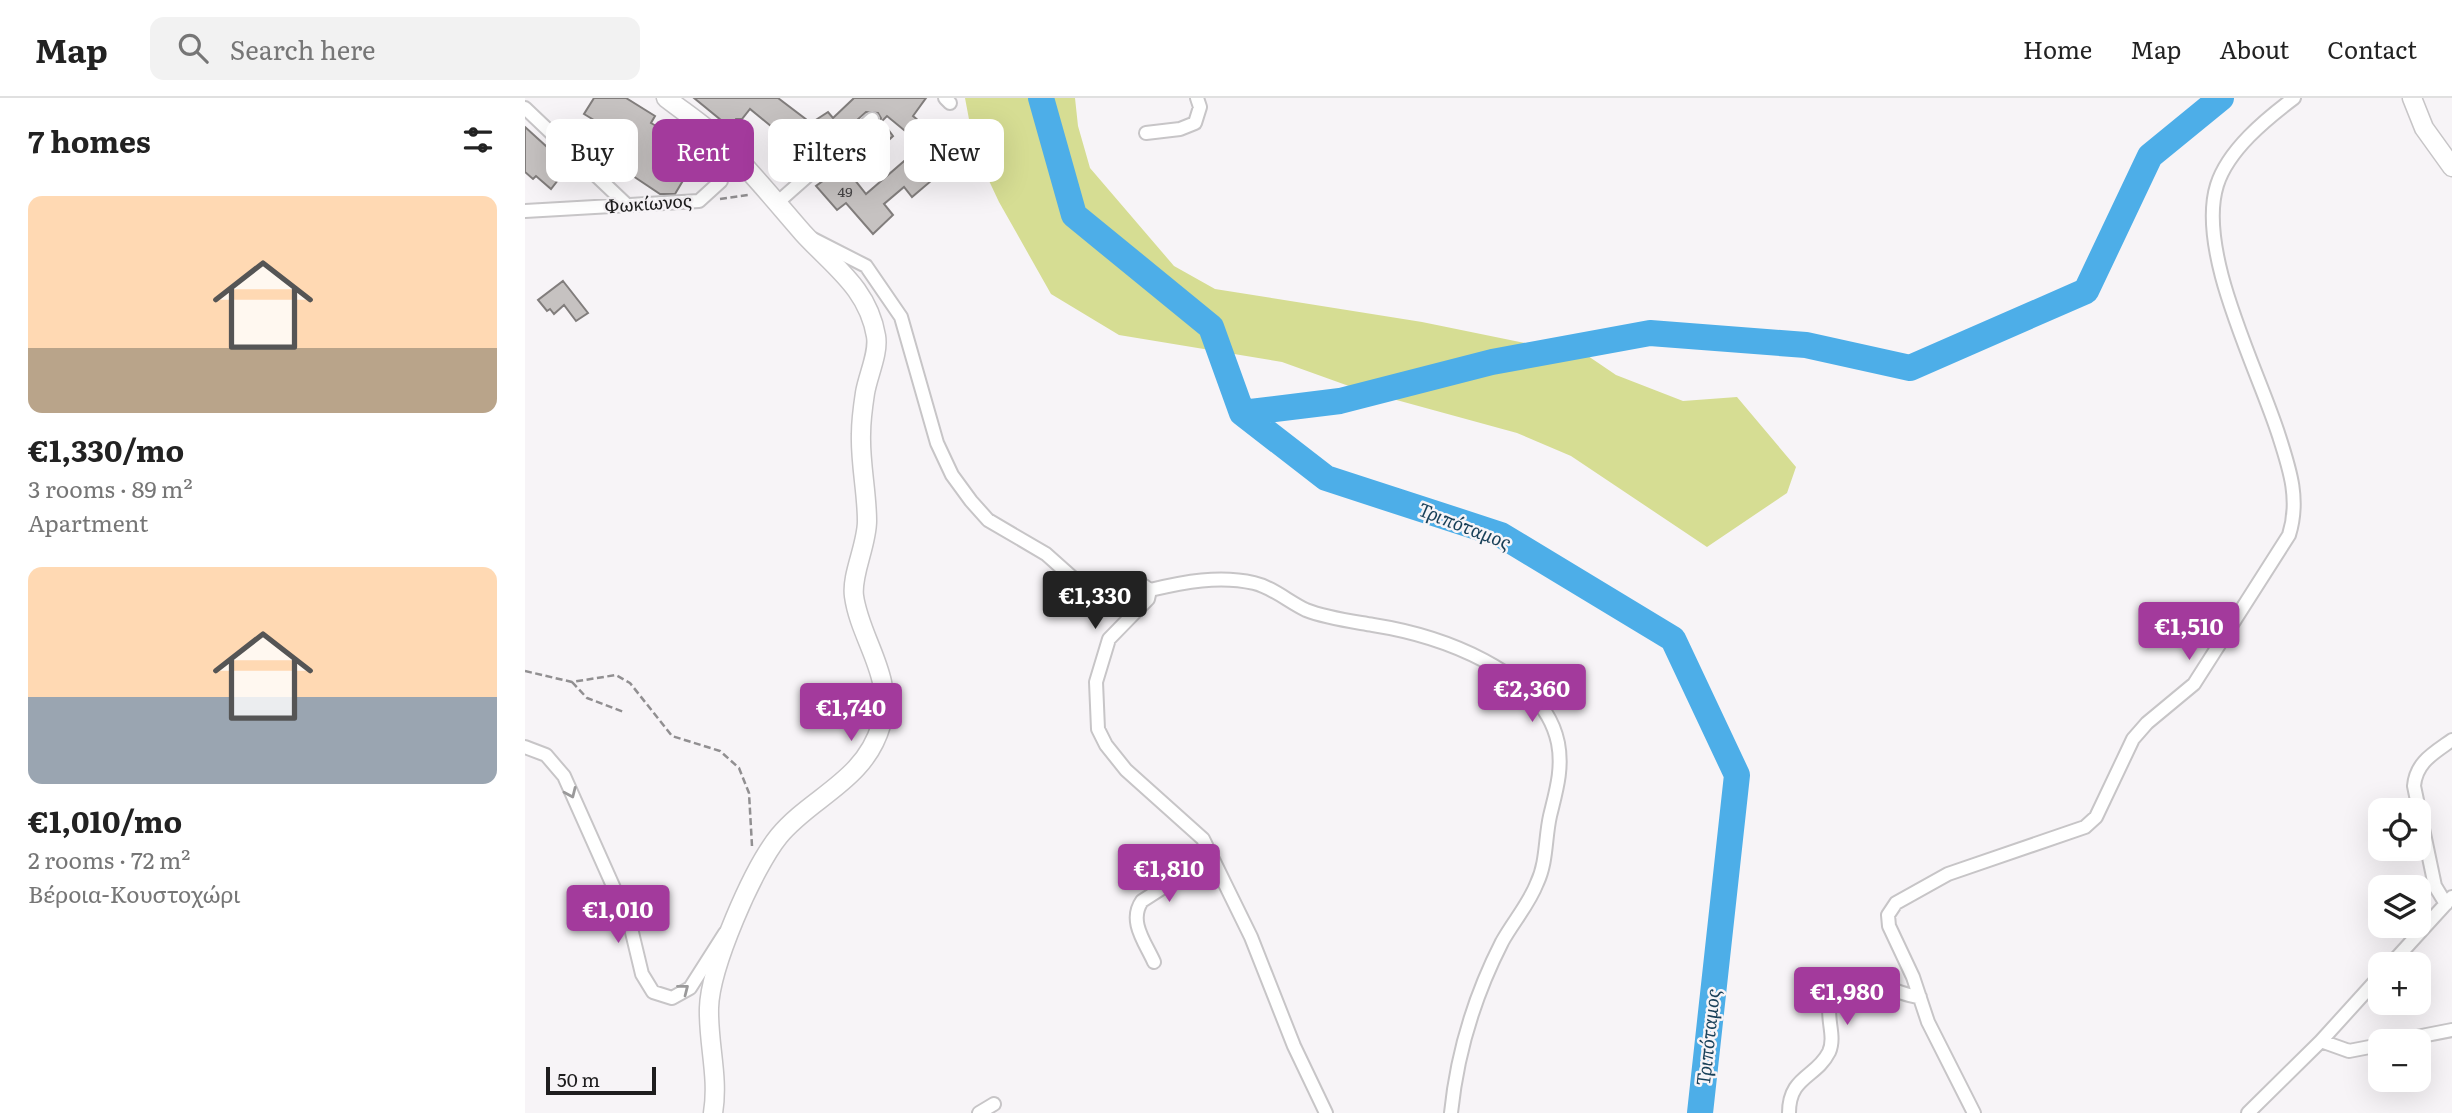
<!DOCTYPE html>
<html lang="en">
<head>
<meta charset="utf-8">
<style>
  body { margin:0; font-family:Literata,serif; background:#f2f2f2; color:#222; height:100vh; display:flex; flex-direction:column; font-size:26px; white-space:nowrap }
  * { box-sizing:border-box; margin:0 }
  p { font-size:23px; color:#767676 }
  .icon { flex:none; width:38px; height:38px; fill:none; stroke:currentColor; stroke-width:2; stroke-linecap:round; stroke-linejoin:round }
  .map { position:relative; flex:1; overflow:hidden }
  .details { display:flex; flex-direction:column; background:#fff; width:525px }
  .details>* { flex:none }
  .guide { position:absolute; left:21px; top:21px; width:665px; height:63px; display:flex; gap:14px }
  .fabs { position:absolute; left:1843px; top:700px; display:grid; gap:14px }
  .fabs a { display:grid; place-items:center; width:63px; height:63px; border-radius:14px; background:#fff; box-shadow:0 7px 28px #0002; font-size:35px }
  .scale { position:absolute; left:21px; bottom:18px; width:110px; box-sizing:border-box; padding-left:7px; border:4px solid #1e1d1e; border-top:0; font-size:19px; line-height:24px; white-space:nowrap; color:#1e1d1e; -webkit-text-stroke:5px #f7f4f7; paint-order:stroke }
  .price { position:absolute; translate:-50% -60px; padding:0 16px; border-radius:7px; background:#a33a9c; color:#fff; font-size:23px; line-height:46px; filter:drop-shadow(0 2px 4px #0008) }
  .price::after { content:''; position:absolute; left:50%; top:42px; width:21px; height:16px; margin-left:-10px; background:inherit; clip-path:polygon(0 0,100% 0,50% 100%) }
  .price.selected { background:#222; color:#fff }
  ul { padding:0; list-style:none }
  li { display:grid; align-content:center; gap:14px; height:371px; padding:0 28px }
  li span { display:grid; place-items:center; height:217px; border-radius:14px; color:#555 }
  li>.icon { margin-inline-start:auto }
  span .icon { width:126px; height:126px; fill:#fffc; stroke-width:1 }
  li b { font-size:30px }
  h2 { display:flex; justify-content:space-between; align-items:center; height:84px; padding:0 28px; font-size:30px }
  .tag { padding:0 24px; border-radius:14px; background:#fff; box-shadow:0 7px 28px #0002; font-size:24px; line-height:63px }
  .tag.selected { background:#a33a9c; color:#fff }
  header { display:flex; align-items:center; gap:42px; box-sizing:border-box; height:98px; padding:0 35px; background:#fff; border-bottom:2px solid #e0e0e0 }
  header strong { font-size:33px }
  nav { display:flex; gap:38px; margin-inline-start:auto; font-size:24px }
  .search { width:490px; height:63px; background:#f2f2f2; display:flex; align-items:center; gap:18px; box-sizing:border-box; padding:0 24px; border-radius:14px; color:#767676; font-size:26px }
  main { display:flex; flex:1; min-height:0 }
  .map>svg:first-child { display:block }
</style>
</head>
<body>
<header>
<strong>Map</strong>
<div class="search"><svg class="icon" aria-label="search" viewBox="0 0 24 24"><circle cx="10" cy="10" r="6"/><path d="M15 15l6 6"/></svg>Search here</div>
<nav><a>Home</a><a>Map</a><a>About</a><a>Contact</a></nav>
</header>
<main>
<section class="details">
<h2>7 homes<svg class="icon" aria-label="filters" viewBox="0 0 24 24"><path d="M4 7h16M4 17h16"/><circle cx="9" cy="7" r="2"/><circle cx="15" cy="17" r="2"/></svg></h2>
<ul>
<li><span style="background:linear-gradient(#ffd9b3 70%,#b9a48a 0)"><svg class="icon" aria-label="home" viewBox="0 0 24 24"><path d="M3 11l9-7 9 7M6 9v11h12V9"/></svg></span><div><b>€1,330/mo</b><p>3 rooms · 89 m²</p><p>Apartment</p></div></li>
<li><span style="background:linear-gradient(#ffd9b3 60%,#9aa5b1 0)"><svg class="icon" aria-label="home" viewBox="0 0 24 24"><path d="M3 11l9-7 9 7M6 9v11h12V9"/></svg></span><div><b>€1,010/mo</b><p>2 rooms · 72 m²</p><p>Βέροια-Κουστοχώρι</p></div></li>
</ul>
</section>
<div class="map">
<svg width="1927" height="1015" viewBox="0 0 1927 1015">
  <rect width="100%" height="100%" fill="#f7f4f7"/>
  <path fill="#d6dd93" d="M 440,0 L 550,0 L 553,28 L 565,70 L 649,168 L 690,191 L 897,224 L 1063,258 L 1091,277 L 1158,303 L 1212,299 L 1271,369 L 1262,395 L 1182,449 L 1046,358 L 992,335 L 835,292 L 757,264 L 594,237 L 526,196 L 474,104 L 450,53 Z"/>
  <g fill="none" stroke-linecap="round" stroke-linejoin="round">
    <path stroke="#4daee8" stroke-width="26" d="M 516,0 L 549,117 L 686,229 L 717,315 L 801,380 L 976,437 L 1148,541 L 1212,677 L 1175,1015
      M 717,315 L 815,303 L 967,264 L 1125,235 L 1281,247 L 1385,270 L 1561,193 L 1625,58 L 1696,0"/>
  </g>
  <path fill="#c6c2c1" stroke="#817d7c" stroke-width="2" d="M 69,0 L 101,0 L 130,18 L 126,25 L 175,54 L 150,96 L 135,96 L 96,70 L 92,75 L 64,53 L 82,30 L 59,16 Z
    M 169,0 L 253,0 L 286,25 L 303,14 L 308,20 L 329,0 L 401,0 L 388,18 L 413,39 L 422,26 L 433,34 L 431,38 L 443,50 L 444,58 L 433,72 L 421,63 L 419,65 L 362,18 L 357,23 L 368,38 L 326,77 L 341,96 L 385,58 L 406,83 L 387,99 L 379,89 L 359,106 L 368,117 L 348,136 L 321,105 L 312,112 L 291,88 L 299,82 L 296,78 L 353,28 L 356,20 L 353,15 L 341,14 L 268,79 L 254,65 L 258,61 L 252,56 L 264,43 L 236,20 L 225,11 L 217,21 L 211,21 L 207,31 Z
    M 0,29 L 22,49 L 40,73 L 26,91 L 11,78 L 8,81 L 0,74 Z
    M 38,183 L 63,215 L 51,223 L 39,207 L 29,216 L 25,211 L 22,213 L 13,202 Z"/>
  <g fill="none" stroke-linecap="round" stroke-linejoin="round">
    <g stroke="#c7c5c7" stroke-width="16">
      <path id="street" d="M 420,0 L 425,5
        M 0,10 L 102,107
        M 621,35 L 655,31 L 670,25 L 675,9 L 672,0
        M 252,105 L 347,21
        M 0,113 L 174,103 L 196,83 L 198,56 L 194,42
        M 288,141 L 341,168 L 376,219 L 412,345 L 427,377 L 446,403 L 463,422 L 521,456 L 558,489 C 579,486 608,477 625,492 L 623,501 L 584,541 L 571,584 L 573,631 L 581,647 L 601,672 L 678,741 L 726,839 L 769,948 L 801,1015
        M 625,492 C 659,484 694,477 729,485 C 747,489 764,504 781,512 C 801,520 825,523 848,527 C 912,537 1018,572 1033,645 C 1038,671 1031,693 1025,718 C 1020,740 1022,764 1012,785 C 1004,806 988,824 977,844 C 950,897 932,956 926,1015
        M 0,649 L 21,657 L 39,678 L 105,826 L 117,876 L 128,894 L 147,900 L 165,890 L 200,835
        M 1921,806 L 1910,788 L 1889,688 C 1891,664 1909,655 1927,642
        M 629,864 C 620,844 603,823 617,803 L 687,758
        M 1866,866 L 1927,799
        M 1796,943 L 1824,953 L 1855,947
        M 1871,943 L 1927,932
        M 454,1015 L 469,1006
        M 1264,1015 C 1264,978 1291,980 1304,954 C 1311,938 1301,921 1305,905 C 1316,859 1369,898 1395,899
        M 1449,1015 L 1403,924 L 1388,879 L 1364,828 L 1363,817 L 1371,805 L 1423,776 L 1560,729 L 1571,719 L 1608,641 L 1622,625 L 1669,586 L 1764,437 C 1775,402 1765,372 1754,338 C 1733,271 1671,154 1692,87 C 1703,52 1741,21 1769,0
        M 1723,1015 L 1796,943 L 1855,878"/>
    </g>
    <g stroke="#c7c5c7" stroke-width="21">
      <path id="secondary" d="M 141,0 C 159,14 179,27 196,43 C 225,72 251,104 278,135 C 308,168 343,190 351,238 C 354,255 343,277 340,295 C 338,308 336,322 336,336 C 335,365 342,394 342,423 C 342,447 326,477 329,498 C 335,542 370,579 356,627 C 340,683 286,699 254,738 C 228,770 185,869 184,910 C 183,946 194,979 188,1015
        M 1887,0 L 1899,30 L 1927,69"/>
    </g>
    <path stroke="#918f91" stroke-width="2.5" stroke-dasharray="7 3.5" stroke-linecap="butt" d="M 195,101 L 223,97
      M 0,573 L 47,584 L 91,577 L 105,585 L 147,638 L 195,653 L 214,670 L 224,695 L 227,748
      M 47,584 L 62,600 L 99,614"/>
    <use href="#street" stroke="#fff" stroke-width="12"/>
    <use href="#secondary" stroke="#fff" stroke-width="18"/>
  </g>
  <defs><path id="oneway-chevron" d="M-2-3.5L2.5 0L-2 3.5" fill="none" stroke-width="1.6" stroke-linecap="round" stroke-linejoin="round" transform="scale(1.75)"/></defs>
  <g stroke="#9a999a">
    <use href="#oneway-chevron" transform="translate(46 695) rotate(66)"/>
    <use href="#oneway-chevron" transform="translate(159 891) rotate(-38)"/>
  </g>
  <g text-anchor="middle" stroke-width="5" stroke-linejoin="round" paint-order="stroke">
    <g font-size="14" fill="#484647">
      <text x="320" y="99">49</text>
    </g>
    <g font-size="18" fill="#1e1d1e" stroke="#f7f4f7">
      <text transform="translate(123 106) rotate(-4)" y="6">Φωκίωνος</text>
    </g>
    <g font-size="19" font-style="italic" fill="#173f58" stroke="#f7f4f7">
      <text transform="translate(940 428) rotate(21)" y="7">Τριπόταμος</text>
      <text transform="translate(1183 939) rotate(-84)" y="7">Τριπόταμος</text>
    </g>
  </g>
</svg>
<div class="fabs">
<a><svg class="icon" aria-label="locate" viewBox="0 0 24 24"><circle cx="12" cy="12" r="6"/><path d="M12 2v4M12 18v4M2 12h4M18 12h4"/></svg></a>
<a><svg class="icon" aria-label="layers" viewBox="0 0 24 24"><path d="M12 4l9 5-9 5-9-5zM3 14l9 5 9-5"/></svg></a>
<a>+</a>
<a>−</a>
</div>
<div class="scale">50 m</div>
<b class="price selected" style="left:570px;top:533px">€1,330</b>
<b class="price" style="left:1664px;top:564px">€1,510</b>
<b class="price" style="left:1007px;top:626px">€2,360</b>
<b class="price" style="left:326px;top:645px">€1,740</b>
<b class="price" style="left:644px;top:806px">€1,810</b>
<b class="price" style="left:93px;top:847px">€1,010</b>
<b class="price" style="left:1322px;top:929px">€1,980</b>
<div class="guide">
<a class="tag">Buy</a>
<a class="tag selected">Rent</a>
<a class="tag">Filters</a>
<a class="tag">New</a>
</div>
</div>
</main>
</body>
</html>
